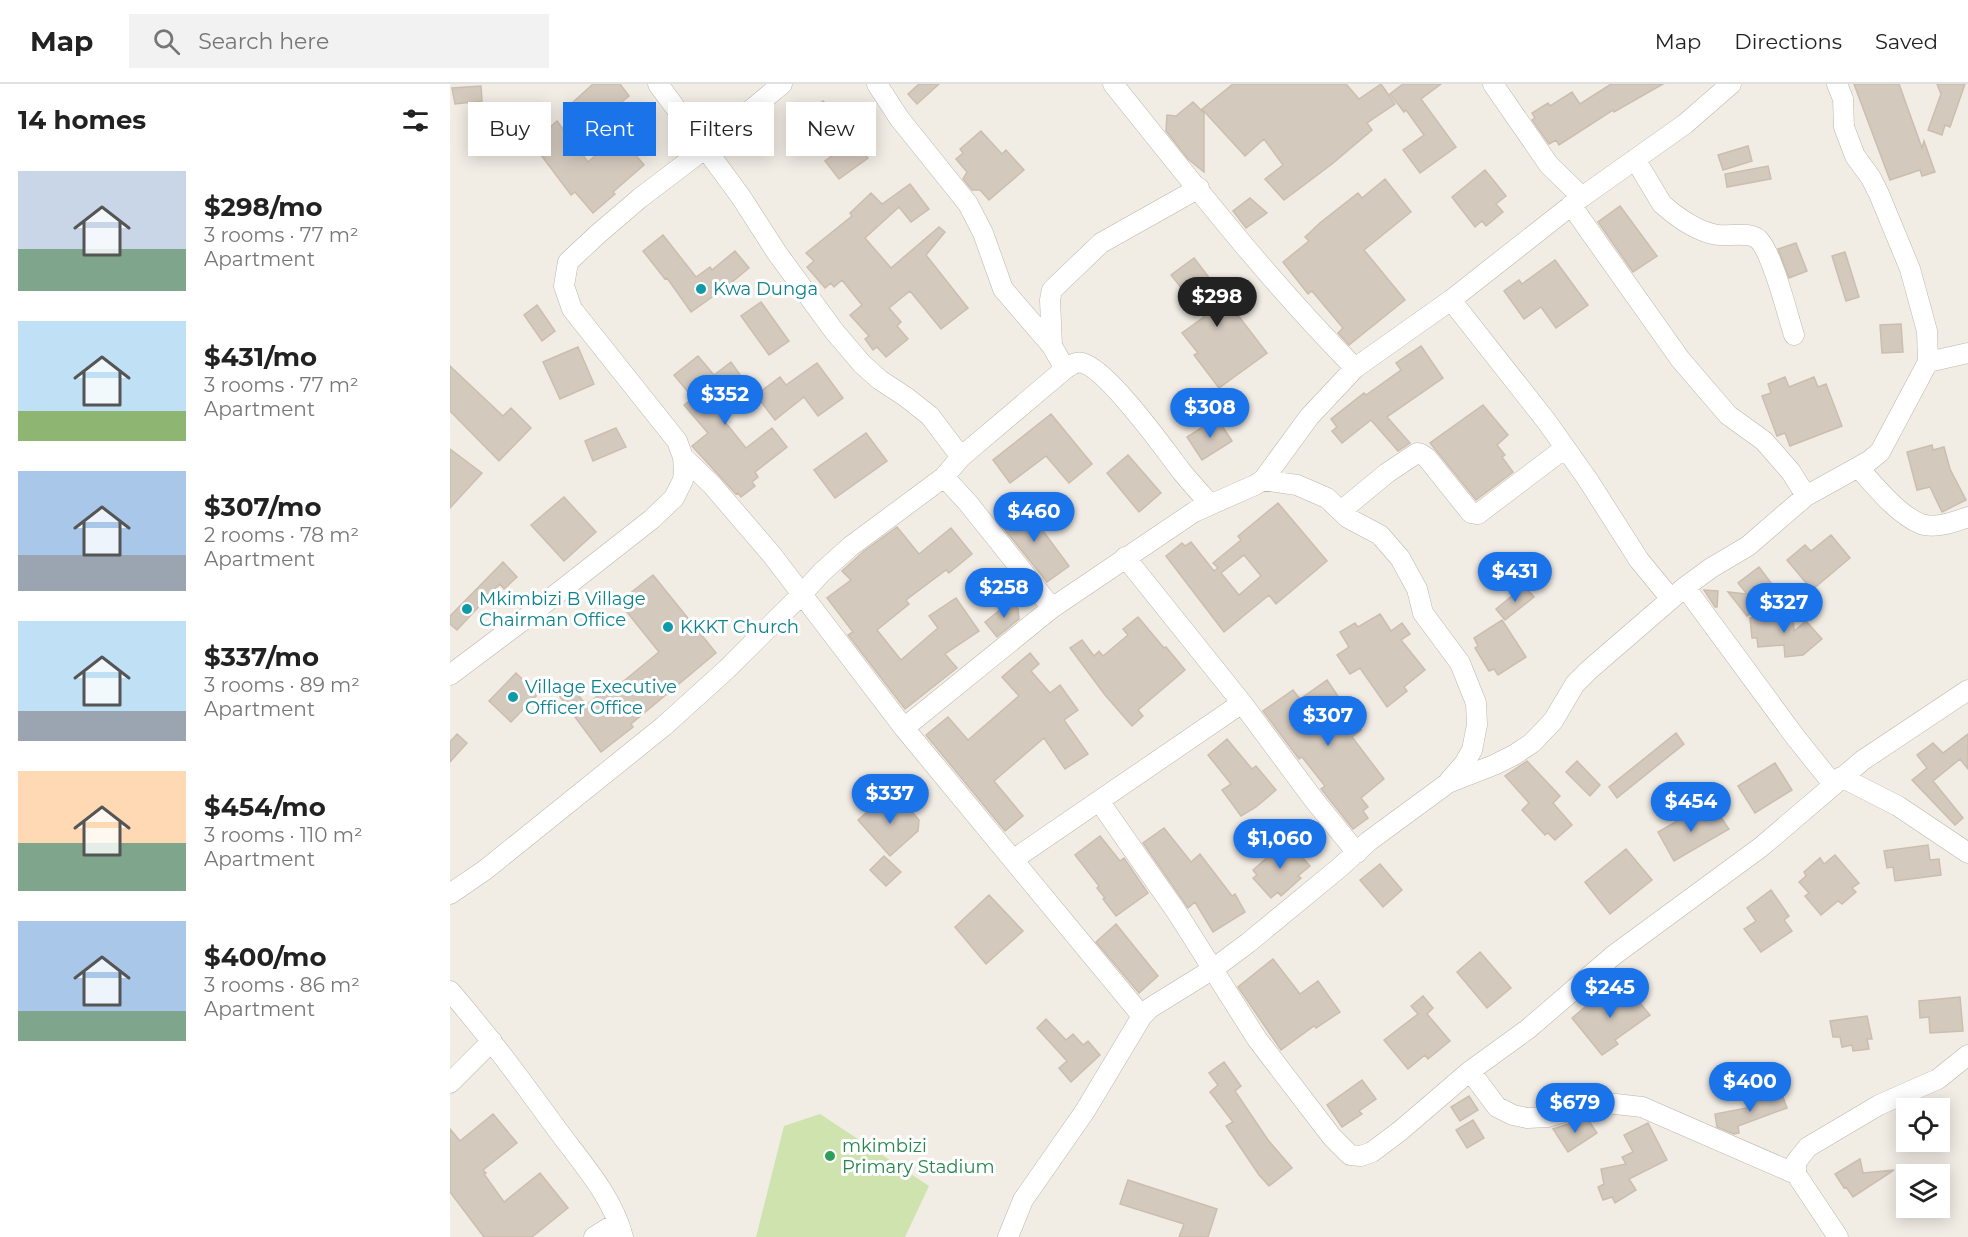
<!DOCTYPE html>
<html lang="en">
<head>
<meta charset="utf-8">
<style>
  body { margin:0; font-family:Montserrat,sans-serif; background:#f2f2f2; color:#222; height:100vh; display:flex; flex-direction:column; font-size:22px; white-space:nowrap }
  * { box-sizing:border-box; margin:0 }
  p { font-size:20px; color:#767676 }
  .icon { flex:none; width:33px; height:33px; fill:none; stroke:currentColor; stroke-width:2; stroke-linecap:round; stroke-linejoin:round }
  .map { position:relative; flex:1; overflow:hidden }
  .drawer { display:flex; flex-direction:column; background:#fff; width:450px }
  .drawer>* { flex:none }
  .hud { position:absolute; left:18px; top:18px; width:570px; height:54px; display:flex; gap:12px }
  .fabs { position:absolute; left:1446px; top:1014px; display:grid; gap:12px }
  .fabs a { display:grid; place-items:center; width:54px; height:54px; border-radius:0px; background:#fff; box-shadow:0 3px 15px #0003; font-size:30px }
  .price { position:absolute; translate:-50% -51px; padding:0 14px; border-radius:21px; background:#1a73e8; color:#fff; font-size:20px; line-height:39px; filter:drop-shadow(0 2px 3px #0008) }
  .price::after { content:''; position:absolute; left:50%; top:36px; width:18px; height:14px; margin-left:-9px; background:inherit; clip-path:polygon(0 0,100% 0,50% 100%) }
  .price.on { background:#222; color:#fff }
  ul { padding:0; list-style:none }
  li { display:flex; align-items:center; gap:18px; height:150px; padding:0 18px }
  li span { display:grid; place-items:center; flex:none; width:168px; height:120px; border-radius:0px; color:#555 }
  li>.icon { margin-inline-start:auto }
  span .icon { width:72px; height:72px; fill:#fffc; stroke-width:1 }
  li b { font-size:26px }
  h2 { display:flex; justify-content:space-between; align-items:center; height:72px; padding:0 18px; font-size:26px }
  .tag { padding:0 21px; border-radius:0px; background:#fff; box-shadow:0 3px 15px #0003; font-size:21px; line-height:54px }
  .tag.on { background:#1a73e8; color:#fff }
  header { display:flex; align-items:center; gap:36px; box-sizing:border-box; height:84px; padding:0 30px; background:#fff; border-bottom:2px solid #e0e0e0 }
  header strong { font-size:28px }
  nav { display:flex; gap:33px; margin-inline-start:auto; font-size:21px }
  .search { width:420px; height:54px; background:#f2f2f2; display:flex; align-items:center; gap:15px; box-sizing:border-box; padding:0 21px; border-radius:0px; color:#767676; font-size:22px }
  main { display:flex; flex:1; min-height:0 }
  .map>svg:first-child { display:block }
</style>
</head>
<body>
<header>
<strong>Map</strong>
<div class="search"><svg class="icon" aria-label="search" viewBox="0 0 24 24"><circle cx="10" cy="10" r="6"/><path d="M15 15l6 6"/></svg>Search here</div>
<nav><a>Map</a><a>Directions</a><a>Saved</a></nav>
</header>
<main>
<section class="drawer">
<h2>14 homes<svg class="icon" aria-label="filters" viewBox="0 0 24 24"><path d="M4 7h16M4 17h16"/><circle cx="9" cy="7" r="2"/><circle cx="15" cy="17" r="2"/></svg></h2>
<ul>
<li><span style="background:linear-gradient(#c9d6e8 65%,#7fa58c 0)"><svg class="icon" aria-label="home" viewBox="0 0 24 24"><path d="M3 11l9-7 9 7M6 9v11h12V9"/></svg></span><div><b>$298/mo</b><p>3 rooms · 77 m²</p><p>Apartment</p></div></li>
<li><span style="background:linear-gradient(#bfe0f5 75%,#8fb573 0)"><svg class="icon" aria-label="home" viewBox="0 0 24 24"><path d="M3 11l9-7 9 7M6 9v11h12V9"/></svg></span><div><b>$431/mo</b><p>3 rooms · 77 m²</p><p>Apartment</p></div></li>
<li><span style="background:linear-gradient(#a9c7e8 70%,#9aa5b1 0)"><svg class="icon" aria-label="home" viewBox="0 0 24 24"><path d="M3 11l9-7 9 7M6 9v11h12V9"/></svg></span><div><b>$307/mo</b><p>2 rooms · 78 m²</p><p>Apartment</p></div></li>
<li><span style="background:linear-gradient(#bfe0f5 75%,#9aa5b1 0)"><svg class="icon" aria-label="home" viewBox="0 0 24 24"><path d="M3 11l9-7 9 7M6 9v11h12V9"/></svg></span><div><b>$337/mo</b><p>3 rooms · 89 m²</p><p>Apartment</p></div></li>
<li><span style="background:linear-gradient(#ffd9b3 60%,#7fa58c 0)"><svg class="icon" aria-label="home" viewBox="0 0 24 24"><path d="M3 11l9-7 9 7M6 9v11h12V9"/></svg></span><div><b>$454/mo</b><p>3 rooms · 110 m²</p><p>Apartment</p></div></li>
<li><span style="background:linear-gradient(#a9c7e8 75%,#7fa58c 0)"><svg class="icon" aria-label="home" viewBox="0 0 24 24"><path d="M3 11l9-7 9 7M6 9v11h12V9"/></svg></span><div><b>$400/mo</b><p>3 rooms · 86 m²</p><p>Apartment</p></div></li>
</ul>
</section>
<div class="map">
<svg width="1518" height="1153" viewBox="0 0 1518 1153">
  <rect width="100%" height="100%" fill="#f1ece4"/>
  <path fill="#cfe3ae" d="M 370,1030 L 479,1102 L 455,1153 L 306,1153 L 334,1042 Z"/>
  <path fill="#d4c9bd" stroke="#ccbeae" stroke-width="1.5" fill-rule="evenodd" d="M 143,0 L 170,0 L 179,12 L 161,27 L 157,22 L 140,39 L 121,20 Z
    M 469,0 L 489,0 L 467,20 L 458,10 Z
    M 783,0 L 896,0 L 909,15 L 931,0 L 945,20 L 917,39 L 922,46 L 882,80 L 834,116 L 815,95 L 833,81 L 814,55 L 795,72 L 752,25 Z
    M 953,0 L 991,0 L 971,15 L 1006,63 L 970,89 L 953,66 L 974,51 L 956,26 L 954,28 L 940,10 Z
    M 1161,0 L 1213,0 L 1164,28 L 1163,26 L 1109,61 L 1106,56 L 1099,60 L 1082,36 L 1085,34 L 1082,29 L 1098,19 L 1100,22 L 1122,8 L 1130,20 Z
    M 1404,0 L 1449,0 L 1472,64 L 1474,57 L 1485,88 L 1472,92 L 1470,86 L 1440,96 Z
    M 1487,0 L 1515,0 L 1500,43 L 1495,41 L 1492,51 L 1478,46 L 1491,10 Z
    M 31,2 L 32,17 L 5,20 L 2,4 Z
    M 373,17 L 389,34 L 364,56 L 345,35 L 357,24 L 361,28 Z
    M 743,18 L 754,29 L 754,88 L 738,75 L 716,47 L 717,31 L 726,32 Z
    M 107,37 L 138,78 L 169,51 L 194,81 L 163,108 L 165,110 L 143,129 L 125,108 L 121,111 L 82,59 Z
    M 531,47 L 552,70 L 556,66 L 574,86 L 539,116 L 530,106 L 522,106 L 513,95 L 517,88 L 506,75 L 513,69 L 510,65 Z
    M 404,56 L 418,74 L 389,95 L 375,77 Z
    M 1298,62 L 1302,77 L 1273,86 L 1268,71 Z
    M 1318,82 L 1321,95 L 1277,103 L 1275,90 Z
    M 1035,86 L 1056,112 L 1046,120 L 1053,128 L 1036,142 L 1032,137 L 1025,143 L 1002,113 Z
    M 935,95 L 961,128 L 914,166 L 955,216 L 899,261 L 888,249 L 893,244 L 862,207 L 858,210 L 833,178 L 859,157 L 855,153 L 871,138 L 908,109 L 912,114 Z
    M 460,100 L 479,125 L 461,138 L 449,123 L 415,154 L 441,184 L 489,143 L 495,148 L 476,171 L 518,224 L 491,245 L 460,207 L 439,224 L 451,238 L 447,242 L 458,255 L 436,273 L 427,263 L 423,266 L 415,255 L 419,252 L 400,231 L 412,221 L 392,196 L 384,203 L 381,199 L 375,204 L 357,183 L 364,177 L 356,169 L 402,132 L 400,129 L 421,109 L 432,120 Z
    M 800,114 L 817,129 L 796,144 L 783,127 Z
    M 1170,122 L 1207,172 L 1183,188 L 1148,138 Z
    M 213,151 L 246,193 L 260,183 L 262,186 L 285,167 L 299,184 L 275,204 L 241,228 L 217,194 L 215,195 L 193,167 Z
    M 1346,159 L 1357,187 L 1339,194 L 1328,165 Z
    M 1395,168 L 1409,213 L 1396,217 L 1382,172 Z
    M 744,174 L 817,269 L 769,304 L 744,271 L 748,269 L 732,249 L 754,233 L 721,191 Z
    M 1105,176 L 1138,221 L 1106,244 L 1091,223 L 1074,235 L 1054,207 L 1069,196 L 1072,200 Z
    M 311,218 L 339,257 L 319,271 L 291,232 Z
    M 87,221 L 105,247 L 92,257 L 74,231 Z
    M 1451,240 L 1453,268 L 1432,269 L 1430,241 Z
    M 971,262 L 993,294 L 937,333 L 960,359 L 948,367 L 921,336 L 892,359 L 882,347 L 887,343 L 881,335 L 914,309 L 916,311 L 951,286 L 946,279 Z
    M 128,263 L 144,300 L 110,315 L 93,278 Z
    M 248,272 L 264,291 L 281,278 L 298,302 L 267,328 L 296,364 L 322,344 L 337,363 L 305,388 L 308,393 L 302,398 L 305,402 L 291,413 L 288,409 L 286,410 L 242,362 L 258,349 L 234,321 L 243,314 L 224,291 Z
    M 367,279 L 393,314 L 368,332 L 354,313 L 325,336 L 306,311 L 330,293 L 336,301 Z
    M 0,282 L 53,332 L 61,324 L 81,344 L 49,377 L 0,327 Z
    M 1335,293 L 1339,303 L 1364,293 L 1368,303 L 1376,300 L 1392,342 L 1340,362 L 1335,349 L 1327,352 L 1312,312 L 1321,309 L 1318,300 Z
    M 1033,321 L 1058,351 L 1047,361 L 1055,371 L 1052,373 L 1063,388 L 1026,416 L 980,359 Z
    M 601,330 L 642,380 L 619,399 L 596,372 L 560,399 L 543,376 Z
    M 767,334 L 782,357 L 752,376 L 737,353 Z
    M 166,344 L 176,363 L 143,377 L 135,357 Z
    M 416,349 L 437,377 L 385,414 L 364,386 Z
    M 1482,361 L 1483,366 L 1494,363 L 1500,385 L 1516,416 L 1492,428 L 1480,403 L 1467,406 L 1457,368 Z
    M 0,365 L 32,389 L 0,424 Z
    M 678,371 L 711,409 L 689,428 L 657,389 Z
    M 114,413 L 146,448 L 114,477 L 81,441 Z
    M 828,419 L 877,477 L 826,520 L 819,511 L 774,548 L 716,472 L 732,459 L 735,462 L 741,458 L 764,487 L 768,484 L 763,479 L 791,456 L 788,452 ZM 794,471 L 811,492 L 789,511 L 771,489 Z
    M 567,421 L 578,435 L 582,432 L 619,482 L 597,498 L 547,436 Z
    M 447,443 L 469,470 L 501,444 L 522,470 L 499,489 L 496,486 L 456,516 L 459,520 L 427,546 L 451,576 L 488,544 L 479,532 L 506,514 L 529,547 L 495,570 L 507,584 L 455,625 L 398,551 L 403,548 L 377,514 L 401,496 L 392,487 L 414,467 Z
    M 1381,451 L 1400,474 L 1362,506 L 1337,476 L 1355,461 L 1361,467 Z
    M 53,478 L 67,493 L 54,505 L 50,500 L 7,546 L 0,540 L 0,532 Z
    M 1309,483 L 1328,508 L 1297,532 L 1278,508 L 1297,510 L 1288,499 Z
    M 203,491 L 266,569 L 181,640 L 183,643 L 151,668 L 110,613 L 123,604 L 136,621 L 155,606 L 158,610 L 209,568 L 169,518 Z
    M 1074,502 L 1084,513 L 1055,536 L 1046,525 Z
    M 1254,506 L 1268,507 L 1267,523 L 1265,523 Z
    M 561,517 L 568,525 L 569,535 L 547,553 L 535,538 Z
    M 930,530 L 941,547 L 952,539 L 960,550 L 951,556 L 975,586 L 954,603 L 957,607 L 937,623 L 910,584 L 900,590 L 887,571 L 899,563 L 890,548 L 905,539 L 908,543 Z
    M 1343,530 L 1344,547 L 1356,537 L 1372,555 L 1353,571 L 1335,573 L 1334,561 L 1308,563 L 1307,554 L 1302,554 L 1300,534 Z
    M 688,533 L 714,564 L 716,563 L 735,586 L 688,626 L 693,632 L 682,642 L 655,611 L 620,564 L 632,556 L 644,572 L 649,567 L 653,572 L 678,551 L 673,545 Z
    M 1052,536 L 1076,573 L 1048,591 L 1044,585 L 1039,587 L 1025,564 L 1028,562 L 1024,554 Z
    M 580,569 L 589,580 L 581,587 L 600,609 L 610,601 L 628,626 L 614,636 L 638,670 L 615,685 L 594,654 L 544,697 L 573,732 L 555,747 L 476,651 L 498,633 L 518,656 L 569,612 L 552,593 Z
    M 66,589 L 88,610 L 61,638 L 39,617 Z
    M 877,596 L 911,646 L 902,653 L 934,695 L 911,714 L 918,723 L 913,727 L 918,734 L 903,745 L 871,705 L 875,702 L 852,673 L 849,675 L 813,627 L 843,606 L 850,615 Z
    M 1226,649 L 1234,660 L 1167,714 L 1159,703 Z
    M 7,650 L 17,659 L 0,678 L 0,658 Z
    M 1518,650 L 1518,685 L 1510,675 L 1483,697 L 1513,734 L 1505,741 L 1462,696 L 1477,684 L 1467,671 L 1483,659 L 1493,669 Z
    M 777,655 L 802,685 L 806,682 L 826,706 L 806,723 L 791,732 L 772,706 L 781,700 L 758,671 Z
    M 1077,677 L 1110,712 L 1103,719 L 1122,741 L 1105,756 L 1098,749 L 1095,751 L 1072,726 L 1079,719 L 1055,692 Z
    M 1127,677 L 1150,701 L 1140,712 L 1116,688 Z
    M 1325,679 L 1342,706 L 1305,729 L 1288,702 Z
    M 433,715 L 445,728 L 449,724 L 451,727 L 457,722 L 469,736 L 468,747 L 440,772 L 408,736 L 417,728 L 414,725 L 424,716 L 428,719 Z
    M 1248,725 L 1256,738 L 1268,729 L 1279,745 L 1224,777 L 1208,748 Z
    M 714,744 L 741,778 L 750,770 L 782,812 L 785,810 L 795,828 L 763,848 L 745,818 L 738,824 L 693,759 Z
    M 650,752 L 670,777 L 674,774 L 698,809 L 666,832 L 653,815 L 655,814 L 647,804 L 649,802 L 625,771 Z
    M 837,756 L 860,782 L 848,792 L 851,794 L 831,812 L 828,808 L 821,814 L 803,794 L 807,791 L 803,786 Z
    M 1478,761 L 1480,776 L 1489,775 L 1491,791 L 1445,797 L 1443,783 L 1437,784 L 1434,767 Z
    M 1176,765 L 1202,796 L 1160,830 L 1135,798 Z
    M 1385,771 L 1409,799 L 1402,804 L 1406,808 L 1392,820 L 1388,817 L 1371,831 L 1355,812 L 1359,809 L 1349,798 L 1356,792 L 1354,788 L 1370,774 L 1374,780 Z
    M 434,772 L 451,788 L 436,802 L 420,786 Z
    M 930,780 L 952,806 L 933,823 L 910,796 Z
    M 1321,806 L 1339,832 L 1334,836 L 1342,847 L 1311,868 L 1294,845 L 1306,837 L 1297,824 Z
    M 539,811 L 573,847 L 536,880 L 505,843 Z
    M 666,840 L 708,892 L 689,909 L 646,858 Z
    M 1030,868 L 1061,904 L 1037,924 L 1007,888 Z
    M 823,875 L 850,910 L 868,897 L 890,928 L 866,944 L 864,942 L 831,966 L 788,903 Z
    M 1177,903 L 1200,931 L 1165,956 L 1168,960 L 1152,971 L 1122,934 L 1155,906 L 1163,915 Z
    M 973,912 L 983,924 L 977,930 L 1000,957 L 978,975 L 975,971 L 958,985 L 934,956 L 968,930 L 961,922 Z
    M 1510,913 L 1513,947 L 1480,949 L 1479,933 L 1470,934 L 1469,917 Z
    M 1417,932 L 1422,955 L 1417,955 L 1419,965 L 1403,967 L 1402,961 L 1392,963 L 1390,953 L 1383,953 L 1380,937 Z
    M 596,935 L 616,956 L 623,950 L 633,961 L 638,957 L 650,971 L 621,998 L 609,984 L 617,977 L 587,944 Z
    M 774,978 L 791,1002 L 785,1007 L 818,1056 L 842,1084 L 819,1102 L 809,1091 L 776,1042 L 783,1038 L 760,1008 L 768,1001 L 759,989 Z
    M 912,996 L 926,1015 L 909,1027 L 912,1030 L 892,1043 L 877,1021 Z
    M 1331,1008 L 1337,1024 L 1288,1042 L 1289,1049 L 1284,1050 L 1267,1043 L 1265,1030 L 1302,1023 L 1301,1019 Z
    M 1019,1012 L 1028,1026 L 1010,1037 L 1001,1023 Z
    M 43,1030 L 67,1059 L 33,1086 L 36,1089 L 34,1090 L 54,1118 L 90,1089 L 118,1124 L 82,1153 L 34,1153 L 0,1108 L 0,1045 L 10,1057 Z
    M 1137,1034 L 1147,1049 L 1118,1068 L 1103,1045 Z
    M 1023,1036 L 1034,1054 L 1017,1064 L 1006,1046 Z
    M 1198,1039 L 1217,1076 L 1179,1095 L 1186,1106 L 1165,1119 L 1162,1113 L 1153,1116 L 1148,1103 L 1154,1100 L 1151,1085 L 1176,1080 L 1172,1073 L 1183,1068 L 1174,1051 Z
    M 1410,1075 L 1413,1089 L 1444,1086 L 1403,1113 L 1396,1103 L 1394,1104 L 1385,1090 Z
    M 678,1096 L 767,1125 L 758,1153 L 729,1153 L 734,1140 L 670,1120 Z"/>
  <g fill="none" stroke-linecap="round" stroke-linejoin="round">
    <g stroke="#beb6aa" stroke-width="21">
      <path id="street" d="M 208,0 L 291,113 L 327,169 L 384,247 L 412,280 L 430,296 L 456,313 L 480,332 L 511,373
        M 427,0 L 449,34 L 518,120 L 533,149 L 553,205 L 602,262 L 615,285
        M 663,0 C 741,97 817,195 905,284
        M 1043,0 L 1099,81 L 1132,113
        M 1185,75 L 1212,120 C 1225,132 1245,146 1263,150 C 1276,154 1299,146 1309,156 C 1323,171 1337,229 1344,251
        M 1121,121 L 1230,275 L 1278,331 L 1314,357 L 1341,388 L 1356,412
        M 1001,216 L 1097,338 L 1138,396 L 1189,476 L 1221,515
        M 602,262 L 600,216 L 602,206 L 651,159 L 749,104
        M 1478,278 L 1518,269
        M 233,373 L 262,401 L 322,471 L 454,644 L 692,932
        M 1408,383 C 1424,401 1448,431 1471,440 C 1485,445 1505,438 1518,433
        M 494,393 L 518,419 L 602,524
        M 813,396 L 847,401 L 877,414 L 898,434 L 930,451 L 950,474 L 967,505 L 973,529 L 1010,579 L 1026,619 L 1027,641 L 1022,666 L 1014,680 L 999,697
        M 891,427 L 937,389 L 967,369 L 971,370 L 977,374 L 1021,429 L 1028,430 L 1115,364
        M 675,473 L 792,619 L 864,716 L 907,769
        M 1235,503 L 1346,654 L 1383,700
        M 0,591 L 72,537 L 202,435 L 224,414 L 233,396 L 234,386 L 233,373 L 227,357 L 122,225 L 114,202 L 118,178 L 148,150 L 190,114 L 244,73 L 332,0
        M 454,644 L 602,524 L 744,428 L 805,401 L 813,396 L 859,333 L 905,284 L 1001,216 L 1132,113 L 1235,40 L 1281,0
        M 1391,693 L 1448,722 L 1518,769
        M 649,717 L 726,827 L 807,955 L 882,1053 L 900,1071 L 911,1072 L 922,1068 L 950,1047 L 1020,987 L 1078,945 L 1164,871 L 1311,763 L 1413,676 L 1518,606
        M 564,775 L 792,619
        M 0,810 L 35,786 L 214,642 L 277,585 L 351,511 L 372,488 L 401,462 L 494,393 L 511,373 L 615,285 C 620,282 626,277 632,279 C 657,284 715,366 732,388 C 741,399 751,410 760,420
        M 0,907 C 39,952 74,1000 109,1048 C 133,1080 163,1114 173,1153
        M 1020,987 L 1047,1023 L 1063,1031 L 1077,1034 L 1098,1033 L 1148,1018 L 1192,1023 L 1346,1090
        M 0,999 L 42,957
        M 144,1153 L 168,1138
        M 558,1153 L 573,1116 L 635,1027 L 692,932 L 700,924 L 763,885 L 798,859 L 889,784 L 919,757 L 998,699 L 1044,681 L 1064,671 L 1082,659 L 1103,637 L 1125,600 L 1139,586 L 1235,503 L 1261,484 L 1298,462 L 1356,412 L 1419,377 L 1430,368 L 1478,278 L 1477,247 L 1460,185 L 1429,110 L 1421,94 L 1405,72 L 1394,43 L 1393,15 L 1387,0
        M 1388,1153 L 1346,1090 L 1346,1078 L 1358,1063 L 1429,1021 L 1488,995 L 1518,971"/>
    </g>
    <use href="#street" stroke="#fff" stroke-width="20"/>
  </g>
  <g fill="#0f9aa8" stroke="#fff" stroke-width="2">
    <circle cx="251" cy="205" r="6"/>
    <circle cx="17" cy="525" r="6"/>
    <circle cx="218" cy="543" r="6"/>
    <circle cx="63" cy="613" r="6"/>
  </g>
  <circle fill="#2e9e5b" stroke="#fff" stroke-width="2" cx="380" cy="1072" r="6"/>
  <g text-anchor="middle" stroke-width="6" stroke-linejoin="round" paint-order="stroke">
    <g font-size="18" fill="#0d838f" stroke="#fff" text-anchor="start">
      <text x="263" y="211">Kwa Dunga</text>
      <text x="29" y="521">Mkimbizi B Village<tspan x="29" dy="21">Chairman Office</tspan></text>
      <text x="230" y="549">KKKT Church</text>
      <text x="75" y="609">Village Executive<tspan x="75" dy="21">Officer Office</tspan></text>
    </g>
    <g font-size="18" fill="#27864d" stroke="#fff" text-anchor="start">
      <text x="392" y="1068">mkimbizi<tspan x="392" dy="21">Primary Stadium</tspan></text>
    </g>
  </g>
</svg>
<div class="fabs">
<a><svg class="icon" aria-label="locate" viewBox="0 0 24 24"><circle cx="12" cy="12" r="6"/><path d="M12 2v4M12 18v4M2 12h4M18 12h4"/></svg></a>
<a><svg class="icon" aria-label="layers" viewBox="0 0 24 24"><path d="M12 4l9 5-9 5-9-5zM3 14l9 5 9-5"/></svg></a>
</div>
<b class="price on" style="left:767px;top:244px">$298</b>
<b class="price" style="left:275px;top:342px">$352</b>
<b class="price" style="left:760px;top:355px">$308</b>
<b class="price" style="left:584px;top:459px">$460</b>
<b class="price" style="left:1065px;top:519px">$431</b>
<b class="price" style="left:554px;top:535px">$258</b>
<b class="price" style="left:1334px;top:550px">$327</b>
<b class="price" style="left:878px;top:663px">$307</b>
<b class="price" style="left:440px;top:741px">$337</b>
<b class="price" style="left:1241px;top:749px">$454</b>
<b class="price" style="left:830px;top:786px">$1,060</b>
<b class="price" style="left:1160px;top:935px">$245</b>
<b class="price" style="left:1300px;top:1029px">$400</b>
<b class="price" style="left:1125px;top:1050px">$679</b>
<div class="hud">
<a class="tag">Buy</a>
<a class="tag on">Rent</a>
<a class="tag">Filters</a>
<a class="tag">New</a>
</div>
</div>
</main>
</body>
</html>
